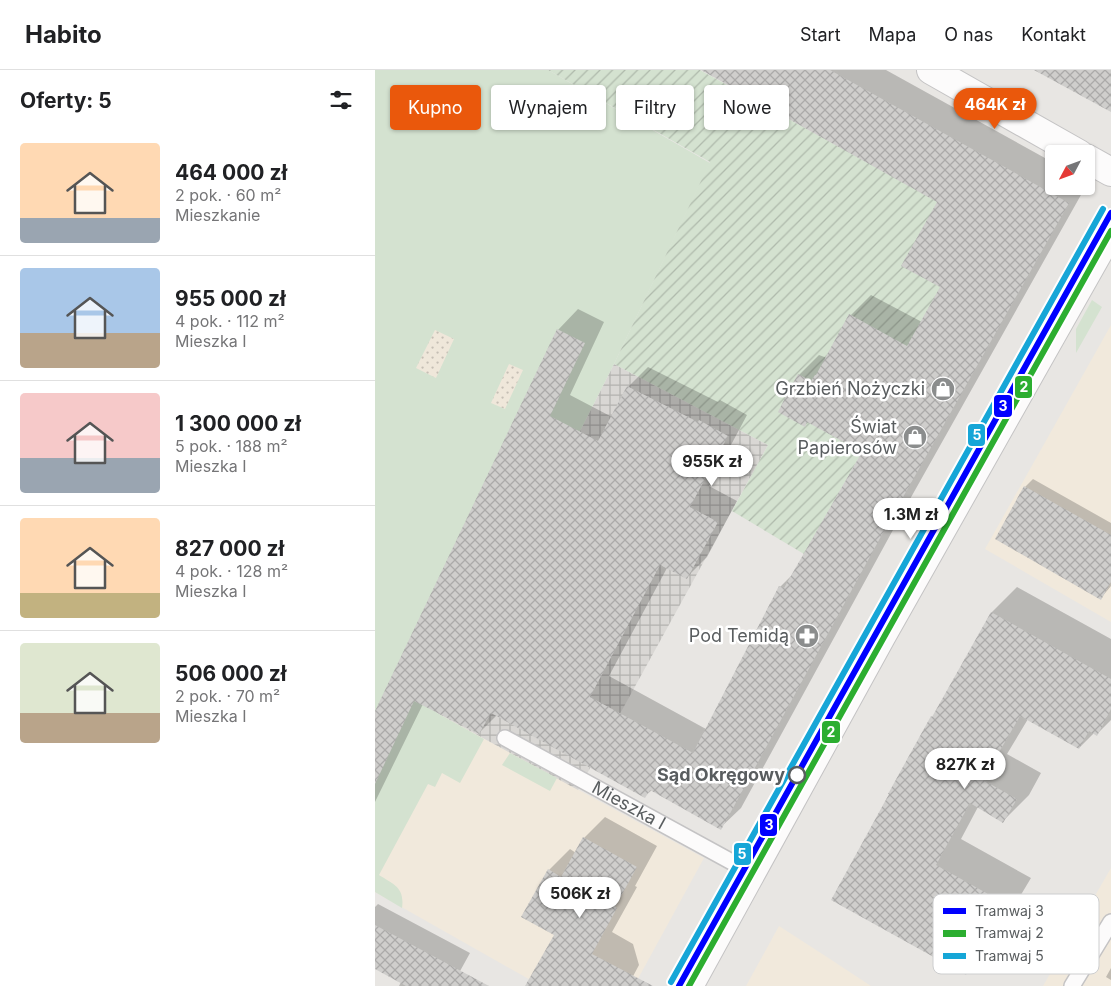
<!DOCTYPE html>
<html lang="pl">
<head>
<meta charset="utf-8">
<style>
  body { margin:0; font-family:Inter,sans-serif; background:#f2f2f2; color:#202124; height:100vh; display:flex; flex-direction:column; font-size:19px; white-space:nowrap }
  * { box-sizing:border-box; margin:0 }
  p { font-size:16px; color:#757577 }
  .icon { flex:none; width:28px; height:28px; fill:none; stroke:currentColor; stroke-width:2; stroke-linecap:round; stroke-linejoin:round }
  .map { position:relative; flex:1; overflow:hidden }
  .sheet { display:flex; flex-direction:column; background:#fff; width:375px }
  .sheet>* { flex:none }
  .banner { position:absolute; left:15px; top:15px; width:475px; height:45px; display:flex; gap:10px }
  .needle { width:32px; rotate:229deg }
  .buttons { position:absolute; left:670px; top:75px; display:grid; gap:10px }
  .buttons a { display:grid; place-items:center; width:50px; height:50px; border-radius:5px; background:#fff; box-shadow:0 1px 4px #0004; font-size:25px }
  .price { position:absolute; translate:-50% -42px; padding:0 11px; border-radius:18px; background:#fff; color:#222; font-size:16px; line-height:32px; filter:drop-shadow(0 1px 2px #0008) }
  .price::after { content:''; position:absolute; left:50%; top:30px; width:15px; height:11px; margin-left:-8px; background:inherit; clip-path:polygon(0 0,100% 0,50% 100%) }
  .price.on { background:#ea580c; color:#fff }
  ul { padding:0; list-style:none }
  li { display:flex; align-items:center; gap:15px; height:125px; padding:0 20px }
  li+li { border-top:1px solid #e0e0e0 }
  li span { display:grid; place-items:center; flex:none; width:140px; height:100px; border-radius:5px; color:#555 }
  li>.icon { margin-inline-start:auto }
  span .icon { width:60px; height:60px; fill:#fffc; stroke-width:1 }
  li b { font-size:21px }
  h2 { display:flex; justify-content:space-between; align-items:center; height:60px; padding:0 20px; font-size:21px }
  .pill { padding:0 18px; border-radius:5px; background:#fff; box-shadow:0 1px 4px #0004; font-size:18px; line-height:45px }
  .pill.on { background:#ea580c; color:#fff }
  header { display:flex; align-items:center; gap:30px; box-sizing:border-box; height:70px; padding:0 25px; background:#fff; border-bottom:1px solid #e0e0e0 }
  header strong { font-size:24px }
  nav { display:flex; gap:28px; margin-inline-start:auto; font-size:18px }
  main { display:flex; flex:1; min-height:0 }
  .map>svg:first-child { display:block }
</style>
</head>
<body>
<header>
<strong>Habito</strong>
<nav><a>Start</a><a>Mapa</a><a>O nas</a><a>Kontakt</a></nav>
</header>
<main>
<section class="sheet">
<h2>Oferty: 5<svg class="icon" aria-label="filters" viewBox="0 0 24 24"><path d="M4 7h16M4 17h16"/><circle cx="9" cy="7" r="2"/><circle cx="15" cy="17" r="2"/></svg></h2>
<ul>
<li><span style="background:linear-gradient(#ffd9b3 75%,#9aa5b1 0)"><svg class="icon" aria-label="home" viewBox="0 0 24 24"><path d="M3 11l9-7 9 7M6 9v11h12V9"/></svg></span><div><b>464 000 zł</b><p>2 pok. · 60 m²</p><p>Mieszkanie</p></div></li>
<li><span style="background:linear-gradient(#a9c7e8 65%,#b9a48a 0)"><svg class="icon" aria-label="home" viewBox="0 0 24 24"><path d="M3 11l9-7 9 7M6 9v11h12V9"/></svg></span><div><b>955 000 zł</b><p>4 pok. · 112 m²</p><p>Mieszka I</p></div></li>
<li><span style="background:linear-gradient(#f6c9c9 65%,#9aa5b1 0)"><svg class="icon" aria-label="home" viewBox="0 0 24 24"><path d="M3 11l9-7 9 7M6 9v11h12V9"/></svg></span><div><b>1 300 000 zł</b><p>5 pok. · 188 m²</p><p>Mieszka I</p></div></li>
<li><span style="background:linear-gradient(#ffd9b3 75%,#c2b280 0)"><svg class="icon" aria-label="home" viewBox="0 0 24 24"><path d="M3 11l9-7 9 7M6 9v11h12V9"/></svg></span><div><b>827 000 zł</b><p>4 pok. · 128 m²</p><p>Mieszka I</p></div></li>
<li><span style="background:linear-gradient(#dfe7d0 70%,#b9a48a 0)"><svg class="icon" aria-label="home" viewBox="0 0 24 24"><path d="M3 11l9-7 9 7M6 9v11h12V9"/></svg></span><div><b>506 000 zł</b><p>2 pok. · 70 m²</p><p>Mieszka I</p></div></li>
</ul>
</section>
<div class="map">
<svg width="736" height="916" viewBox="0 0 736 916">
  <defs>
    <pattern id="industrial-grid" width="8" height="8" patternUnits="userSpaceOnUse" patternTransform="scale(1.25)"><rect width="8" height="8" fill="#d9d7d4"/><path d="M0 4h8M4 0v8" fill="none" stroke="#b3b2af"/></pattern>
    <pattern id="sand-dots" width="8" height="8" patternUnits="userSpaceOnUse" patternTransform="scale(1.25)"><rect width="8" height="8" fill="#efe7da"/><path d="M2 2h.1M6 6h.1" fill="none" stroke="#c5beb4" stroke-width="1.8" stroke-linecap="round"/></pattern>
    <pattern id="garden-furrows" width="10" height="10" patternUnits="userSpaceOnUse" patternTransform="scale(1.25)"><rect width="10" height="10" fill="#d4e2d0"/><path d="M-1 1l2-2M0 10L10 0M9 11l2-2" fill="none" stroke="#afbaac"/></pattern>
    <pattern id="building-cross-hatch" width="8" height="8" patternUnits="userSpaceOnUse" patternTransform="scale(1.25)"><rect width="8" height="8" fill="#cfcecc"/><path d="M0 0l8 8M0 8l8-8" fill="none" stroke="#abaaa9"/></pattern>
  </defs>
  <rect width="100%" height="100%" fill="#e8e6e3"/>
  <path fill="#f1e9dc" d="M 736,255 L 736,552 L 610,479 Z
    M 62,643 L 329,788 L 259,916 L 166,916 L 0,822 L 0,758 Z
    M 736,798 L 736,916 L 668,916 Z
    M 404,856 L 455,889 L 496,916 L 371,916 Z"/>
  <path fill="url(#industrial-grid)" d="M 239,294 L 393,375 L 203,720 L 62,643 Z"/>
  <path fill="#d4e2d0" d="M 0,0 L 173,0 L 335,93 L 239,294 L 62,643 L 109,669 L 85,713 L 67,703 L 60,717 L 53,714 L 4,805 C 18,814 30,817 27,838 L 0,822 Z
    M 717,230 L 727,237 L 701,283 L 701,259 Z
    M 135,683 L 182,708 L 175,721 L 127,695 Z"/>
  <path fill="url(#sand-dots)" d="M 60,260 L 79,269 L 61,308 L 41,298 Z
    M 134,294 L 148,300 L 130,339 L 116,333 Z"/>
  <path fill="url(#garden-furrows)" d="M 173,0 L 325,0 L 582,142 L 574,207 L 477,376 L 487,382 L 429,484 L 357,441 L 393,375 L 239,294 L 335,92 Z"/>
  <path fill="#0003" d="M 329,0 L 511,0 L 679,93 L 679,116 L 711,116 L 530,438 L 366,738 L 345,758 L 277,720 L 270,726 L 122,645 L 104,663 L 48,634 L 0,732 L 0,645 L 183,260 L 203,239 L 229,252 L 195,325 L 237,347 L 253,317 L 273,297 L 343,332 L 345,330 L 372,345 L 334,416 L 362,431 L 332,487 L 312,507 L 292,498 L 234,606 L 331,659 L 405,517 L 418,504 L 489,382 L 434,352 L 430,355 L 424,305 L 444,285 L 452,288 L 476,245 L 496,225 L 547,252 L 567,216 L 564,132 Z
    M 658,409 L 736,453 L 736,516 L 726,528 L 650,417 Z
    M 642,517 L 736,569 L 736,650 L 722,664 L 719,663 L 704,678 L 653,649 L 632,684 L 666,703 L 654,725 L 628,751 L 603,737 L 586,769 L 656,808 L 644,828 L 652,832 L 634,863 L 609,889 L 607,888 L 591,903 L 458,829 L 617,542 Z
    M 230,747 L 282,776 L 260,816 L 262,817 L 237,862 L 258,874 L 264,895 L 255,912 L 251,916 L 169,916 L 181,864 L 174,800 L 195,779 L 201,783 L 209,768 Z
    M 3,834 L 95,883 L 79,912 L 86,916 L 24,916 L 26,912 L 0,892 L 0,837 Z
    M 736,898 L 736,910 L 731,907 Z"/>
  <path fill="url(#building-cross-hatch)" d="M 326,0 L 455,0 L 694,133 L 510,459 L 346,760 L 275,720 L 270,728 L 116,643 L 104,664 L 39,631 L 0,714 L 0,641 L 182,259 L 210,273 L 175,346 L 223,371 L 252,316 L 323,352 L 324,350 L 353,366 L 315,437 L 343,452 L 312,509 L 285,495 L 215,627 L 318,683 L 404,516 L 409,518 L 487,382 L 432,352 L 430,357 L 403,342 L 412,324 L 423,304 L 436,311 L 440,305 L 441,305 L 474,244 L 532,276 L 565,217 L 526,196 L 562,132 Z
    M 659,0 L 736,0 L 736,42 Z
    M 649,416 L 736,465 L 736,512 L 726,530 L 620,469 Z
    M 616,542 L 736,609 L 736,639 L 722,666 L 714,661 L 704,679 L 645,646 L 608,710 L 642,729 L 628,753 L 595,733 L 561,795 L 631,834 L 620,854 L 627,858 L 609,890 L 601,886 L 591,905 L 456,830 L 514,724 L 513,724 L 535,684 L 556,646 L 557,647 Z
    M 208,767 L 262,797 L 240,837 L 242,838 L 217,884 L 278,916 L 150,916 L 179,865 L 146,847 L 173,799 L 186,807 Z
    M 0,855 L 114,916 L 31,916 L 0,899 Z"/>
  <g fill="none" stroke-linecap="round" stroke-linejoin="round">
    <g stroke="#c4c3c4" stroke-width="18">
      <g id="lane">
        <path id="s1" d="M 130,668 L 377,803"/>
        <path d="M 697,916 L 736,852"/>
      </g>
    </g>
    <g stroke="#c4c3c4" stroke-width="30">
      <path id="street" d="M 556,0 L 704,84
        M 711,88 L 736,102
        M 314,916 L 506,567 L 736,160"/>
    </g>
    <use href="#lane" stroke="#fcfbfb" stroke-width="15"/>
    <use href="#street" stroke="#fcfbfb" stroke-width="28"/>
    <g stroke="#fff" stroke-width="10">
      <path id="tram-1" d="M 304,916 L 736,143"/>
    </g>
    <g stroke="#fff" stroke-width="10">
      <path id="tram-2" d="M 314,916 L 736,161"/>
    </g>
    <g stroke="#fff" stroke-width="10">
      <path id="tram-3" d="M 296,912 L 728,139"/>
    </g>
    <use href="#tram-1" stroke="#00f" stroke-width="6"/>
    <use href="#tram-2" stroke="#2cae30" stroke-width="6"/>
    <use href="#tram-3" stroke="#16a6d7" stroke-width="6"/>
  </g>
  <defs>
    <g id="shop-disc" transform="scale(1.25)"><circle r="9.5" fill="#8b8d8d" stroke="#fff"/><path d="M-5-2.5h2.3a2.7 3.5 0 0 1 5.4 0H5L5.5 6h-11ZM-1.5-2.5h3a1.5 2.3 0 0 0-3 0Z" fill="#fff"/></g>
    <g id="pharmacy-disc" transform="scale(1.25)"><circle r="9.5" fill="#8b8d8d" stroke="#fff"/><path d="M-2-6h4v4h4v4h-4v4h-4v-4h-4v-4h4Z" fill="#fff"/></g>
  </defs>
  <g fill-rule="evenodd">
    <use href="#shop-disc" x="568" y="319"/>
    <use href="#shop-disc" x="540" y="367"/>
    <use href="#pharmacy-disc" x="432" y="566"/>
  </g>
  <circle fill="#fff" stroke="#595d5f" stroke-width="2.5" cx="422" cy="705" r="8"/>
  <g text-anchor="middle" stroke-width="5" stroke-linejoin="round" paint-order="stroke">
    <g font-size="18" fill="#595d5f" stroke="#fff" text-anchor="end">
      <text x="550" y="325">Grzbień Nożyczki</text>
      <text x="522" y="363">Świat<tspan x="522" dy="21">Papierosów</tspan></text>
      <text x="414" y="572">Pod Temidą</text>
    </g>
    <g font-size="18" font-weight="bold" fill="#595d5f" stroke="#fff" text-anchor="end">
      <text x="410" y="711">Sąd Okręgowy</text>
    </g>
    <g font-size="18" fill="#595d5f" stroke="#fff">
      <text dy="6" stroke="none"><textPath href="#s1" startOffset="141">Mieszka I</textPath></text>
    </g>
  </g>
  <rect x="558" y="824" width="166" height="80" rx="8" fill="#fff" stroke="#cdcecf" stroke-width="1"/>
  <rect x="568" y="838" width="23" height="6" fill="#00f"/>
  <rect x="568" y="860" width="23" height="7" fill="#2cae30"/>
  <rect x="568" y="883" width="23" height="6" fill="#16a6d7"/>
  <g font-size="14" fill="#595d5f">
    <text x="600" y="846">Tramwaj 3</text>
    <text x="600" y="868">Tramwaj 2</text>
    <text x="600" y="891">Tramwaj 5</text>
  </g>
  <g stroke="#fff" stroke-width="2">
    <rect x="639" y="305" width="19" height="24" rx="5" fill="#2cae30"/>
    <rect x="618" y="324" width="20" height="24" rx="5" fill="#00f"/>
    <rect x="592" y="353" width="19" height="24" rx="5" fill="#16a6d7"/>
    <rect x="446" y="650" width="20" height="24" rx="5" fill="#2cae30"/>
    <rect x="384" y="743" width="19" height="24" rx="5" fill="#00f"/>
    <rect x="358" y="772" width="19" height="24" rx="5" fill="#16a6d7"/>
  </g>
  <g font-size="14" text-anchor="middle" font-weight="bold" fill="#fff">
    <text x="649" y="322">2</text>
    <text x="628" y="341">3</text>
    <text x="602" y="370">5</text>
    <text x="456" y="667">2</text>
    <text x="394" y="760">3</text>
    <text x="367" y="789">5</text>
  </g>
</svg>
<div class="buttons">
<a><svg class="needle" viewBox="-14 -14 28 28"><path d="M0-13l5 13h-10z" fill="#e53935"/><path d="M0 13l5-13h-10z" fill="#757577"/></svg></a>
</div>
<b class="price on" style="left:620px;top:60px">464K zł</b>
<b class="price" style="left:337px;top:417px">955K zł</b>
<b class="price" style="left:536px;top:470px">1.3M zł</b>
<b class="price" style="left:590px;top:720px">827K zł</b>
<b class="price" style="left:205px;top:849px">506K zł</b>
<div class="banner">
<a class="pill on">Kupno</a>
<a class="pill">Wynajem</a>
<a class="pill">Filtry</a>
<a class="pill">Nowe</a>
</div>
</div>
</main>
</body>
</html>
